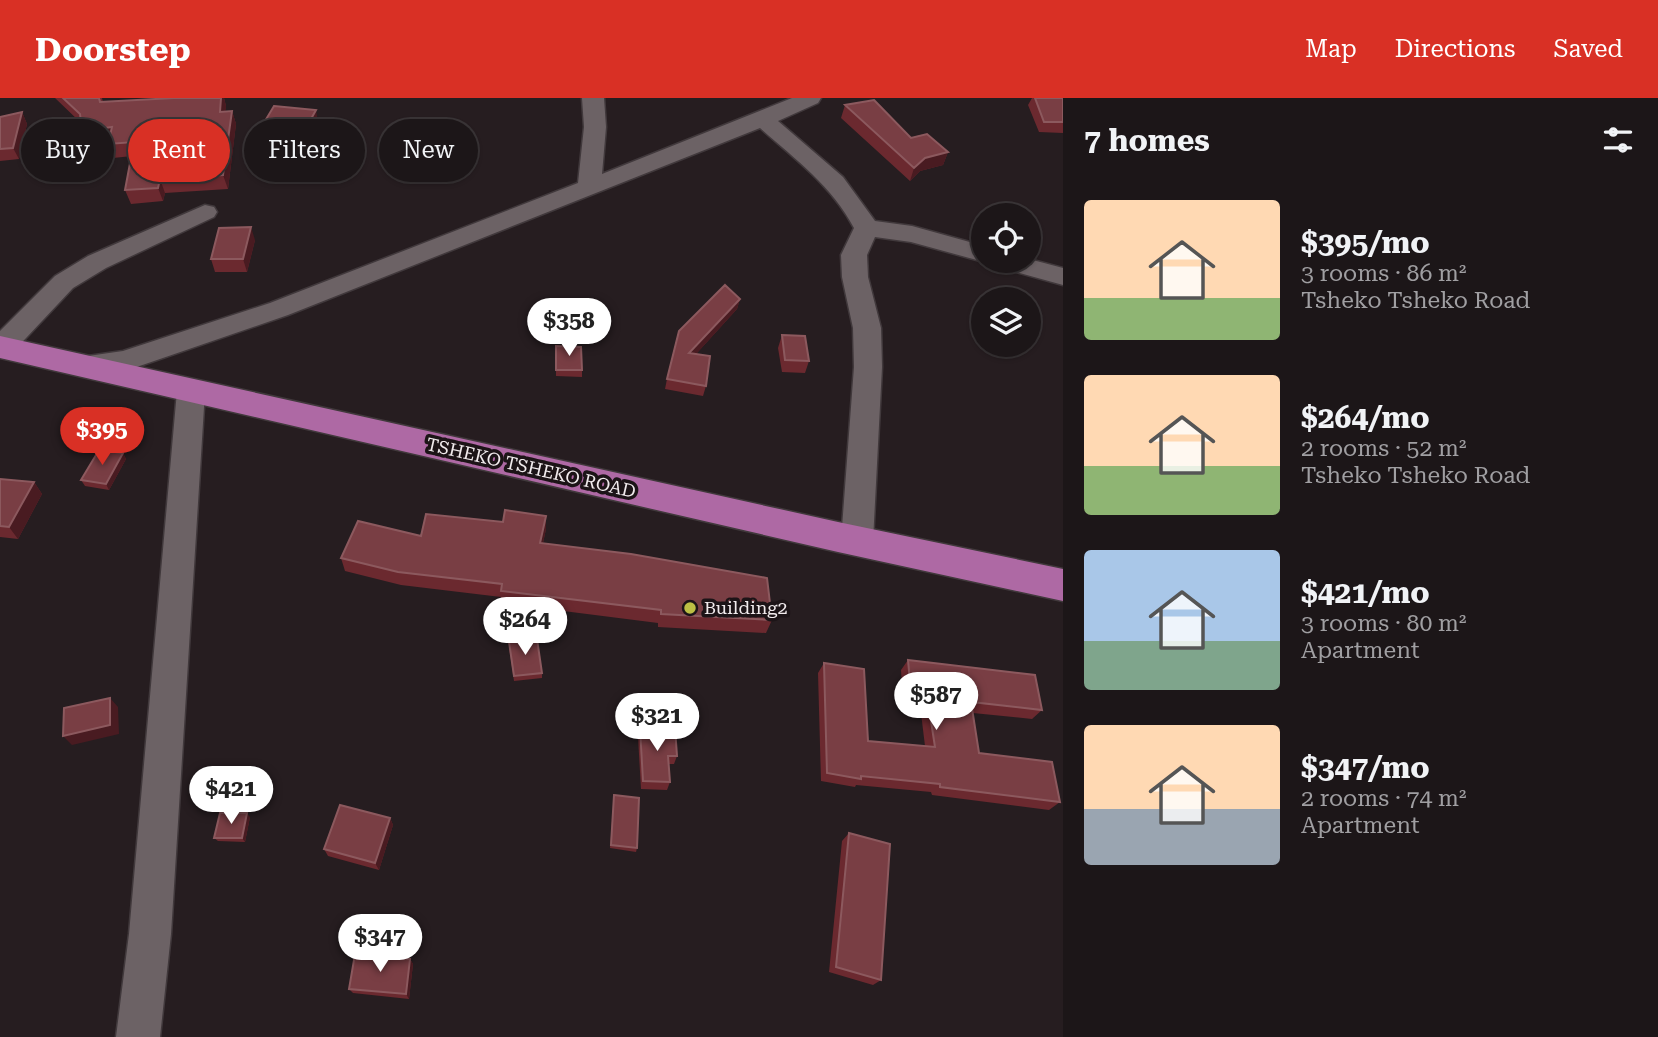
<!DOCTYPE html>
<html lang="en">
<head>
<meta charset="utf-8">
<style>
  body { margin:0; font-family:"Roboto Serif",serif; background:#251f21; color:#f1f3f6; height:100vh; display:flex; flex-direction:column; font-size:26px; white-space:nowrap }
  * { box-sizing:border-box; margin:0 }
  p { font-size:23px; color:#a09fa2 }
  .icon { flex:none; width:38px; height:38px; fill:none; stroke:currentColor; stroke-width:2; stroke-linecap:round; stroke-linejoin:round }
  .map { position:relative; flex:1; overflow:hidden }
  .panel { display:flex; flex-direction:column; background:#1c1618; width:595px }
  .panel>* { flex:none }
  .hud { position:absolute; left:21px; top:21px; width:665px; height:63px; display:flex; gap:14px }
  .controls { position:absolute; left:971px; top:105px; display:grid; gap:14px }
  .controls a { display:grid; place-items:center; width:70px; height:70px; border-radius:50%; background:#1c1618; box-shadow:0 2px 5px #0004,0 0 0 2px #3a3537; font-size:35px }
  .price { position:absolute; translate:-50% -60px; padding:0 16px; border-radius:24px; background:#fff; color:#222; font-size:23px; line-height:46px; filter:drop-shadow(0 2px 4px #0008) }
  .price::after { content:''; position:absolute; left:50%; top:42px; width:21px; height:16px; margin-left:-10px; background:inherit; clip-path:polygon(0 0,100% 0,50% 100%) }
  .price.current { background:#d93025; color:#fff }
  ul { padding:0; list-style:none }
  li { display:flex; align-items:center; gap:21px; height:175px; padding:0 21px }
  li span { display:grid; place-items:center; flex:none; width:196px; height:140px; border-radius:7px; color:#555 }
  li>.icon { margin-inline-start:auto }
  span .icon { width:84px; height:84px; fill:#fffc; stroke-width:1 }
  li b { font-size:30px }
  h2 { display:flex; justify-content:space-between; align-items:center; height:84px; padding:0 21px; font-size:30px }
  .pill { padding:0 24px; border-radius:32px; background:#1c1618; box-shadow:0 2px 5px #0004,0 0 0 2px #3a3537; font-size:24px; line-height:63px }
  .pill.current { background:#d93025; color:#fff }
  header { display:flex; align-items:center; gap:42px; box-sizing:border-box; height:98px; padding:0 35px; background:#d93025; color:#fff }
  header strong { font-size:33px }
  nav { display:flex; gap:38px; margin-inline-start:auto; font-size:24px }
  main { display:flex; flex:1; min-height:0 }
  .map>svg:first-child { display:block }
</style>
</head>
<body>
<header>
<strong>Doorstep</strong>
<nav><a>Map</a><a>Directions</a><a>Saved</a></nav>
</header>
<main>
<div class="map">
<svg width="1063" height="939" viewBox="0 0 1063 939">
  <rect width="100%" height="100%" fill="#261d20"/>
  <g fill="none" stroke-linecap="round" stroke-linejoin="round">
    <g stroke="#41393c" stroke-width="3">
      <path id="street" d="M 582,0 L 604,0 L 606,29 L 602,76 L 792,0 L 821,0 L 818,5 L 778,23 L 843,79 L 875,123 L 912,128 L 984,148 L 984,163 L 989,163 L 984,164 L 911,144 L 875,139 L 867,157 L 868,179 L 881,230 L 882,269 L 873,443 L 869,452 L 857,456 L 845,452 L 841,443 L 854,269 L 853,230 L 842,179 L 841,157 L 854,130 C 832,88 795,61 760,30 L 288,217 L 125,273 L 84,277 L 74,274 L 70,267 L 74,260 L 123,253 L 270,205 L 578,85 L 584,29 Z
        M 205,107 L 214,109 L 217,114 L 214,119 L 106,170 L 73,190 L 11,256 L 0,258 L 0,233 L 55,178 L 88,158 Z
        M 1029,161 L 1063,170 L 1063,187 L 998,169 L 994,163 Z
        M 191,283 L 201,286 L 205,293 L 171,836 L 160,939 L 116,939 L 129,836 L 177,293 L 181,286 Z"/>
    </g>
    <g stroke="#41393c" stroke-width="3">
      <path id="highway" d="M 0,238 L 838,424 L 1063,471 L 1063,503 L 838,454 L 0,260 Z"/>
    </g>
    <use href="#street" fill="#6c6265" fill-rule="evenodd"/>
    <use href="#highway" fill="#ae69a4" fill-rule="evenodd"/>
  </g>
  <path fill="#6b292f" d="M 55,0 L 102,0 L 103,4 L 174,0 L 224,0 L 226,8 L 225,13 L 232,13 L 236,26 L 228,91 L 165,95 L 163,103 L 131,106 L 125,92 L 132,58 L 113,60 L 108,46 L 108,43 L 87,47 L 81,25 Z
    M 1032,0 L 1063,0 L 1063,35 L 1039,34 L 1028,7 Z
    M 845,7 L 911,40 L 948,54 L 943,67 L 920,73 L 910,83 L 841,20 Z
    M 22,14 L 27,26 L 19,61 L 0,63 L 0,19 Z
    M 318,24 L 299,60 L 256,56 L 253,43 Z
    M 255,142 L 247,174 L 215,174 L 211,161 Z
    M 740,201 L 737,211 L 696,256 L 706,288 L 703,298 L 665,291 L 667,281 Z
    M 782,237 L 809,263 L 805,275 L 782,274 L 778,250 Z
    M 556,248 L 582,272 L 582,279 L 556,278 Z
    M 123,355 L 126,361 L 109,392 L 85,388 L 81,382 Z
    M 0,381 L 34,384 L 42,396 L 18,441 L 0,439 Z
    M 546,418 L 546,431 L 543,445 L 772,522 L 766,535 L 658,529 L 658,525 L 501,505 L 501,499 L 401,487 L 345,473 L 341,460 L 421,438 Z
    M 509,549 L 542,575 L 542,580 L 514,583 Z
    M 908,562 L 1042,612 L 1032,621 L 973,615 L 979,655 L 1060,704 L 1049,712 L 932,697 L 931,694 L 856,687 L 855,689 L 821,683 L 818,575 L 824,565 L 868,643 L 925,648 L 920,607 L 903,604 L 901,572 Z
    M 640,630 L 677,658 L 674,666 L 669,666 L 670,684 L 667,692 L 641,691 L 638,639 Z
    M 614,697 L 637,750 L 636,754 L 610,750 Z
    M 250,719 L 245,744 L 218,743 L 214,740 Z
    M 390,720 L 393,727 L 379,772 L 328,758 L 324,751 Z
    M 849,735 L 881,882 L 873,887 L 829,874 L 842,743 Z
    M 410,861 L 413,866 L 409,901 L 353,895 L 349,891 Z"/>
  <path fill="#491b21" d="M 221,0 L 224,0 L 226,8 L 224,27 L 220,14 Z
    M 316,12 L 318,24 L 299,60 L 296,48 Z
    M 232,13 L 236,26 L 228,91 L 223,77 Z
    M 22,14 L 27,26 L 19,61 L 13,50 Z
    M 112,29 L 117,42 L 87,47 L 82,33 Z
    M 948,54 L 943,67 L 920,73 L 910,83 L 914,70 L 925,60 Z
    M 160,81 L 165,95 L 163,103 L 158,90 Z
    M 251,129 L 255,142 L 247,174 L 243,161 Z
    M 740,201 L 737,211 L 687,266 L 689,255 Z
    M 123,355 L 126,361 L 109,392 L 106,386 Z
    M 34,384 L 42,396 L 18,441 L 9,429 Z
    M 546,418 L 546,431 L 540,458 L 540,445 Z
    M 110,600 L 118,609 L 119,636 L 72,647 L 63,638 Z
    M 247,715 L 250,719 L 245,744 L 242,740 Z
    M 390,720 L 393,727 L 379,772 L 375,765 Z
    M 410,861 L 413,866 L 409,901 L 406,896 Z"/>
  <path fill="#793e44" stroke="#8c595e" stroke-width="2" d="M 63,0 L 99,0 L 100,4 L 174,0 L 221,0 L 220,14 L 232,13 L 223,77 L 160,81 L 158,90 L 125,92 L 134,44 L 108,46 L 112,29 L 82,33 L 80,16 Z
    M 1035,0 L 1063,0 L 1063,24 L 1044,24 Z
    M 874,2 L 911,40 L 927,36 L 948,54 L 925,60 L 914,70 L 845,7 Z
    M 274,8 L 316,12 L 296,48 L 253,43 Z
    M 22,14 L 13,50 L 0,51 L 0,19 Z
    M 251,129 L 243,161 L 211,161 L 219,130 Z
    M 725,187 L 740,201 L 689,255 L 710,258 L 706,288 L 667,281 L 679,233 Z
    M 782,237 L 805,238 L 809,263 L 785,262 Z
    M 556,248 L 581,249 L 582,272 L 556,272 Z
    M 99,352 L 123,355 L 106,386 L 81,382 Z
    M 0,381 L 34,384 L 9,429 L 0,428 Z
    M 505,412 L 546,418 L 540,445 L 631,456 L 767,480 L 772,522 L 661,516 L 661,512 L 501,493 L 502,486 L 398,474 L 341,460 L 358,423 L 421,438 L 426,416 L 503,424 Z
    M 537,541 L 542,575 L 514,578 L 509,544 Z
    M 908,562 L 1035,577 L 1042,612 L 971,604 L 979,655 L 1052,664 L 1060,704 L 940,689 L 940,686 L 861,678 L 861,681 L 827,675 L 824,565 L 864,571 L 868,643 L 935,649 L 927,597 L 911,595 Z
    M 110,600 L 110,627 L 63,638 L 64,610 Z
    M 640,630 L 675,630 L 677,658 L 668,658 L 670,684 L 643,683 Z
    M 614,697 L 639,700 L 637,750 L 611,747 Z
    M 340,707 L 390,720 L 375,765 L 324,751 Z
    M 220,715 L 247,715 L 242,740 L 214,740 Z
    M 849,735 L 890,746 L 881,882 L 836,869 Z
    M 355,856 L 410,861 L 406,896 L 349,891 Z"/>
  <circle fill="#bcbf44" stroke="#1c1417" stroke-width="2.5" cx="690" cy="510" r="7"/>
  <g text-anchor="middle" stroke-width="7" stroke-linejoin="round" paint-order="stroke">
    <g font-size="18" fill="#f1ebed" stroke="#1c1417">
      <text transform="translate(531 370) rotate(13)" y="6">TSHEKO TSHEKO ROAD</text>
    </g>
    <g font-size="18" fill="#f1ebed" stroke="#1c1417" text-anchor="start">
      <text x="704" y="516">Building2</text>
    </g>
  </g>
</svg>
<div class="controls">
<a><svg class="icon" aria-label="locate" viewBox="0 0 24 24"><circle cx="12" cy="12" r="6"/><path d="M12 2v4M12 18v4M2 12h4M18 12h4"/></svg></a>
<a><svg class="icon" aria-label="layers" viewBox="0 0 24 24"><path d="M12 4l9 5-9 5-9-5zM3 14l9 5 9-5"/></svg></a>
</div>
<b class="price" style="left:569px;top:260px">$358</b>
<b class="price current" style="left:102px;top:369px">$395</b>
<b class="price" style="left:525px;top:559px">$264</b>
<b class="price" style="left:936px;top:634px">$587</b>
<b class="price" style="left:657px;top:655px">$321</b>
<b class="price" style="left:231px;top:728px">$421</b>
<b class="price" style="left:380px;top:876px">$347</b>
<div class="hud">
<a class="pill">Buy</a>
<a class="pill current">Rent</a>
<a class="pill">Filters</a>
<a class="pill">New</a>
</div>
</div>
<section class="panel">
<h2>7 homes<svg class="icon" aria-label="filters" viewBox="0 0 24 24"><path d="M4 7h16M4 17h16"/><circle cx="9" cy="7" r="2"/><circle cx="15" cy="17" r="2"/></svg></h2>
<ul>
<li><span style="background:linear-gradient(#ffd9b3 70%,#8fb573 0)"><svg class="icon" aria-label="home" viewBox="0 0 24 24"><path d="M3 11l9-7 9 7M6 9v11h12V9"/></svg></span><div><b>$395/mo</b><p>3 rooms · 86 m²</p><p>Tsheko Tsheko Road</p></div></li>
<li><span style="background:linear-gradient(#ffd9b3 65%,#8fb573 0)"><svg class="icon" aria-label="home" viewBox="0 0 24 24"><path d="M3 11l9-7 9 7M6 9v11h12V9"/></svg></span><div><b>$264/mo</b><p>2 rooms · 52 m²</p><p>Tsheko Tsheko Road</p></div></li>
<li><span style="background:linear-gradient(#a9c7e8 65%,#7fa58c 0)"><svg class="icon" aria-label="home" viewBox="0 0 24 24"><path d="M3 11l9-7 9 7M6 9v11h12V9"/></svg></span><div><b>$421/mo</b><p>3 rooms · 80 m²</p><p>Apartment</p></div></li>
<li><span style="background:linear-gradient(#ffd9b3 60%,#9aa5b1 0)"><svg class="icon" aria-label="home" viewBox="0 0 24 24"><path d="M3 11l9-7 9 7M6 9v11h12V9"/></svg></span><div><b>$347/mo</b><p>2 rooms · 74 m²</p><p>Apartment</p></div></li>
</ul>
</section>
</main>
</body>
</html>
